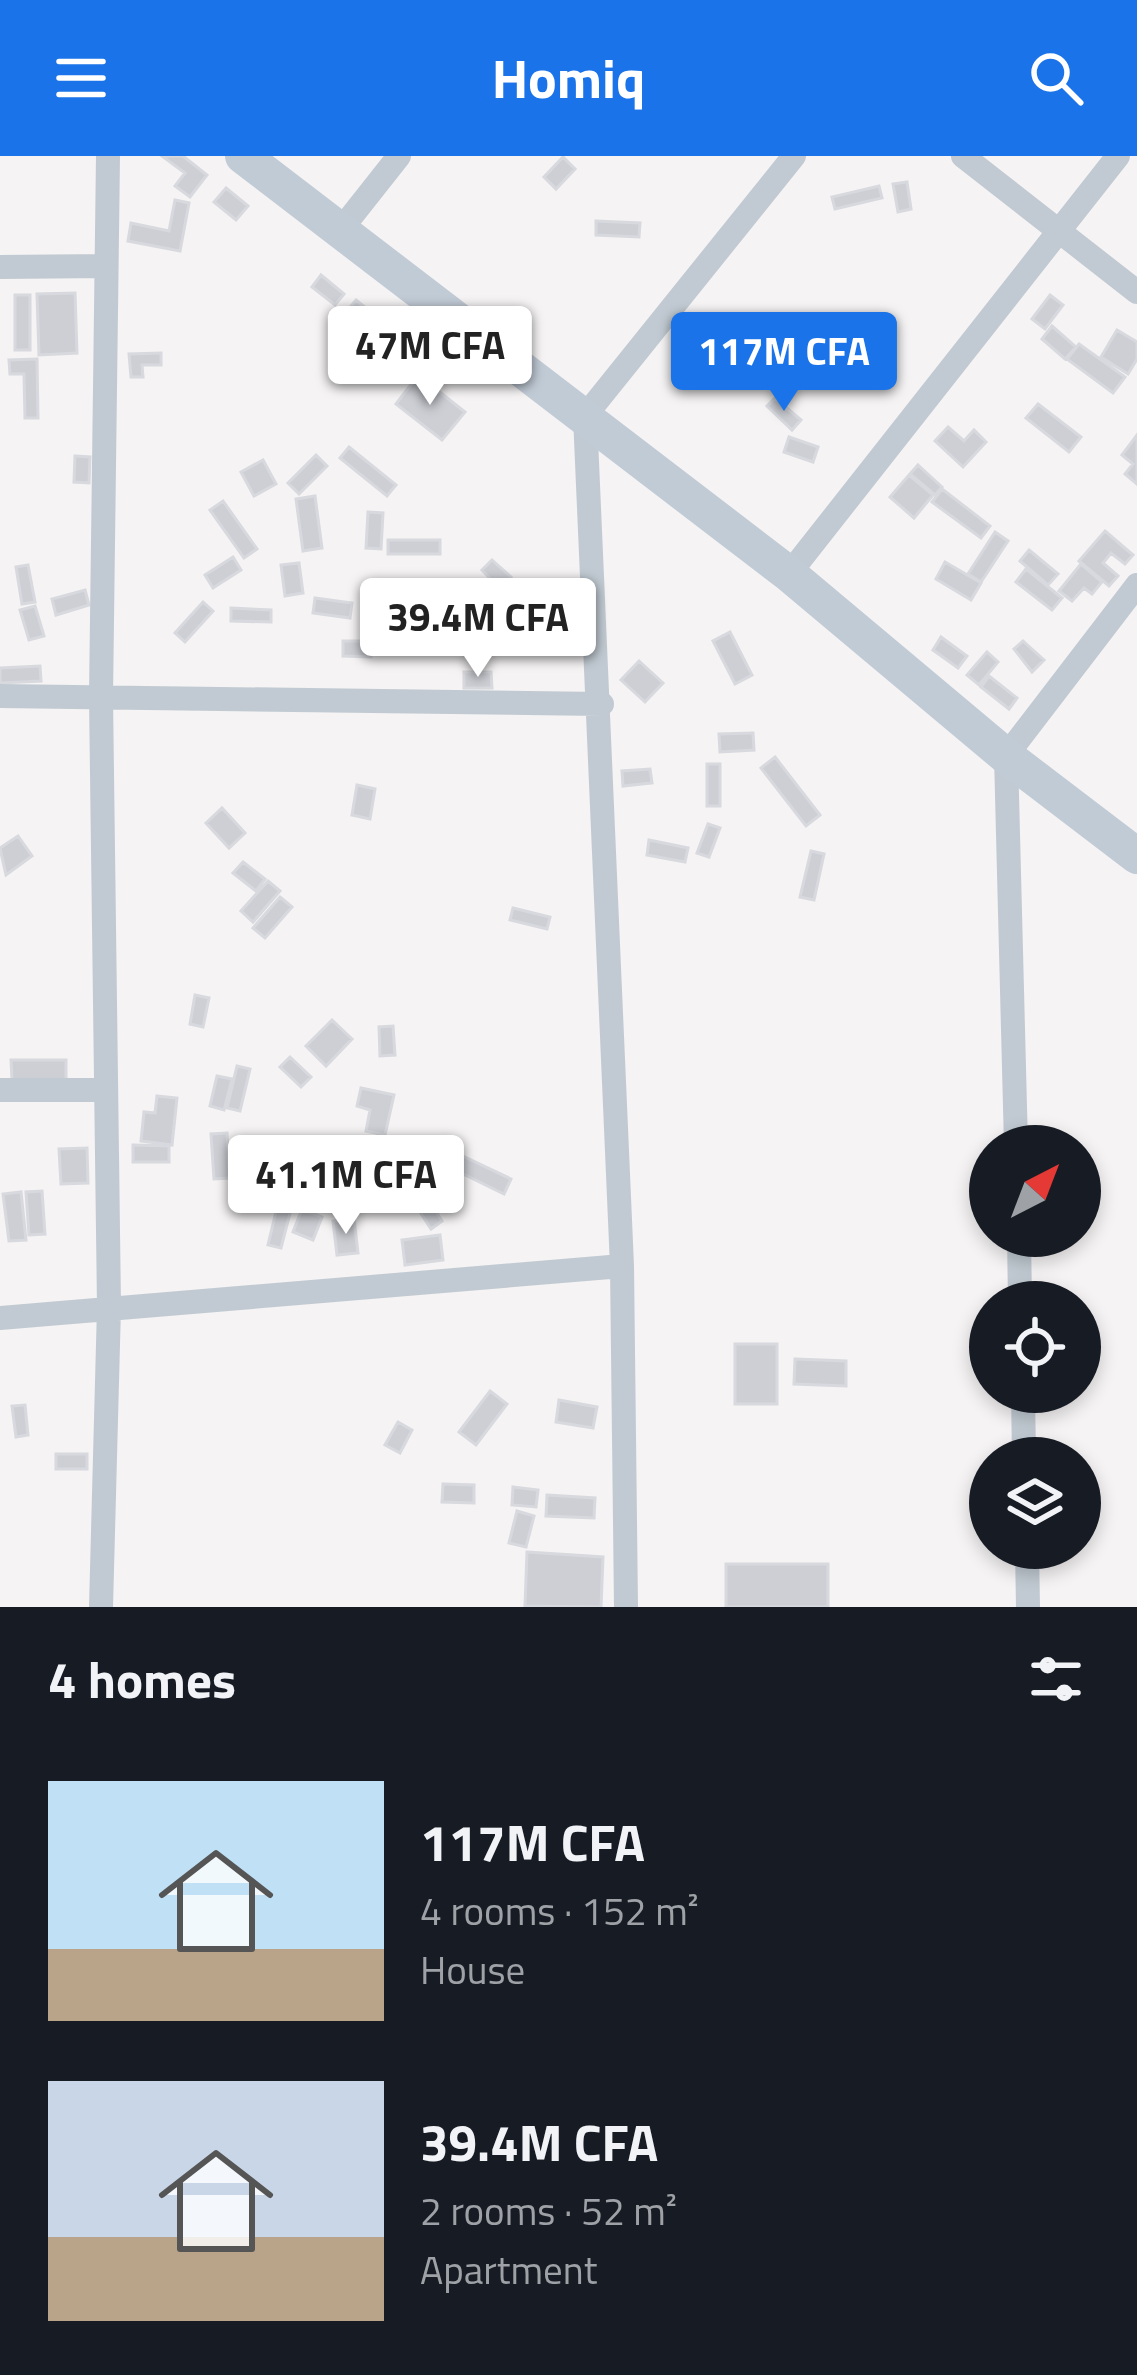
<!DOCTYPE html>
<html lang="en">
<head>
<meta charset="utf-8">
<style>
  body { margin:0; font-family:"Titillium Web",sans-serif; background:#20242c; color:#f1f3f6; height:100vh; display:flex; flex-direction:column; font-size:45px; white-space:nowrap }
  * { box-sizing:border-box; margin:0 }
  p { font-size:39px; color:#9ea1a6 }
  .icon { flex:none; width:66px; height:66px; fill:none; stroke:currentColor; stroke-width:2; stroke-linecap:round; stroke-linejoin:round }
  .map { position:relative; height:1451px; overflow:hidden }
  .drawer { display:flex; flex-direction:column; background:#171b24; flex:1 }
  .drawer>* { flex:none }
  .needle { width:78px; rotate:42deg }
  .fabs { position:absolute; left:969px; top:969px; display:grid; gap:24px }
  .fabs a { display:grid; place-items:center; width:132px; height:132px; border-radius:50%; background:#171b24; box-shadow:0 6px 18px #0003; font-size:60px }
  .price { position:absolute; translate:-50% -102px; padding:0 27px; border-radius:12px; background:#fff; color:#222; font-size:39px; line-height:78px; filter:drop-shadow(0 3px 6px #0008) }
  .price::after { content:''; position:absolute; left:50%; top:72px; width:36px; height:27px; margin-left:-18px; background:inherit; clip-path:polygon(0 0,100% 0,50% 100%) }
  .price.on { background:#1a73e8; color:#fff }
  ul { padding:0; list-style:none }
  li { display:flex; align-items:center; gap:36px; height:300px; padding:0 48px }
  li span { display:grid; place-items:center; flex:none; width:336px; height:240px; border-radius:0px; color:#555 }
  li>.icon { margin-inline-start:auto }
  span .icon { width:144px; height:144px; fill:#fffc; stroke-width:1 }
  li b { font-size:51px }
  h2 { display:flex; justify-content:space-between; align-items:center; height:144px; padding:0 48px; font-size:51px }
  header { display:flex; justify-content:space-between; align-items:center; height:156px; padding:0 48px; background:#1a73e8; color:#fff; font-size:54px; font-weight:700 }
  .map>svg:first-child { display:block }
</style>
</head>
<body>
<header><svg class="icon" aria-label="menu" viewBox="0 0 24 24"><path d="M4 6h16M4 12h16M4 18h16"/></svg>Homiq<svg class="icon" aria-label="search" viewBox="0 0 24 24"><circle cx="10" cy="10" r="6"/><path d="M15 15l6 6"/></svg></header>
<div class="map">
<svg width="1137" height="1451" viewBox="0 0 1137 1451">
  <rect width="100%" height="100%" fill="#f5f3f3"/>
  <path fill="#cdcfd5" stroke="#d7d9de" stroke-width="3" d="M 162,0 L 183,0 L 207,19 L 190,41 L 175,30 L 185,17 Z
    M 563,1 L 575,13 L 556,33 L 544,21 Z
    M 907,26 L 911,53 L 898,56 L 893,28 Z
    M 879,30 L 882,42 L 835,53 L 832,41 Z
    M 226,32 L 248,50 L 236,64 L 214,46 Z
    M 175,44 L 189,47 L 180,95 L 128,85 L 131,67 L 169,75 Z
    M 596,65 L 640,67 L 639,81 L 596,79 Z
    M 321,119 L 344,138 L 335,149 L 312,131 Z
    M 75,137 L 77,197 L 39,199 L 37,138 Z
    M 15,139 L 30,139 L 30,194 L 15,194 Z
    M 1050,139 L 1063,149 L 1045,173 L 1032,163 Z
    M 356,144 L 378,162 L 368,174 L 346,156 Z
    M 1052,170 L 1076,191 L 1065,203 L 1042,183 Z
    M 1117,174 L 1137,186 L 1137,203 L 1128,218 L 1101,201 Z
    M 1079,188 L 1125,221 L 1113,237 L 1067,203 Z
    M 161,197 L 161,209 L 142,209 L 143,221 L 131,221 L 129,198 Z
    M 37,203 L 38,262 L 25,262 L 24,218 L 10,218 L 9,204 Z
    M 418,219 L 465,256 L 442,284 L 396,248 Z
    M 775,242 L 801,264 L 792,274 L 767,250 Z
    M 1038,248 L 1081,281 L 1069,296 L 1026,262 Z
    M 948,271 L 964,285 L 974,274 L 986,286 L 963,311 L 935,285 Z
    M 1137,279 L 1137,328 L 1125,318 L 1133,308 L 1122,299 Z
    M 789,281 L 818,291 L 813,306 L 784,296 Z
    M 349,291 L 396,329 L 387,340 L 340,302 Z
    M 316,299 L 327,310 L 299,338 L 288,327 Z
    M 75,300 L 90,301 L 89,327 L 74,326 Z
    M 263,304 L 276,328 L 254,340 L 241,316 Z
    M 918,309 L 942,331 L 935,339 L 910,318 Z
    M 909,319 L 933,339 L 914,362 L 890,341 Z
    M 942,333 L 990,370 L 981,382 L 932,346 Z
    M 315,340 L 322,392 L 303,395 L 296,343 Z
    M 223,345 L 257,393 L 244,402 L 210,354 Z
    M 368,356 L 383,357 L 381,393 L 366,392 Z
    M 1105,375 L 1133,399 L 1125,408 L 1111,397 L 1103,407 L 1118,420 L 1109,430 L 1079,405 Z
    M 995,376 L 1008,385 L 981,426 L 968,418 Z
    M 388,384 L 440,384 L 440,398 L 388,398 Z
    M 1029,394 L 1058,418 L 1048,429 L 1020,405 Z
    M 233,401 L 241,414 L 213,432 L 205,419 Z
    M 492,404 L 511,421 L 500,433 L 482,414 Z
    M 945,406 L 981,427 L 971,444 L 936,423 Z
    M 299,407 L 303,437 L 285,440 L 281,409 Z
    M 1081,408 L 1102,426 L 1092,438 L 1084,432 L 1072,445 L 1059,435 Z
    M 28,409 L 35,446 L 22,448 L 16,411 Z
    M 1026,413 L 1062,442 L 1052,454 L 1016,426 Z
    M 85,434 L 89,449 L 56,459 L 52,443 Z
    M 496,437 L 498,463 L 464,466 L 462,440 Z
    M 315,442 L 352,447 L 350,462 L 313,457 Z
    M 203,446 L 213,455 L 185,486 L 175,477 Z
    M 35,450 L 44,480 L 29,484 L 20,454 Z
    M 231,452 L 271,454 L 271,466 L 231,465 Z
    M 730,476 L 752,519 L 735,528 L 713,485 Z
    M 941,481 L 967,500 L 958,512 L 933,494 Z
    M 343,485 L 370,485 L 371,501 L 343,500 Z
    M 1023,485 L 1044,504 L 1032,516 L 1014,493 Z
    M 987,496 L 998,506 L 979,529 L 967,519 Z
    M 639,505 L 663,527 L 645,546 L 621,524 Z
    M 40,510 L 41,525 L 0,527 L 0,512 Z
    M 464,516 L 491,516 L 492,532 L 464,532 Z
    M 989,520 L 1017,542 L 1009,553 L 981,531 Z
    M 753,577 L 754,594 L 720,596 L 719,578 Z
    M 775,601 L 820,659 L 806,670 L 761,612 Z
    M 707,608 L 720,608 L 720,650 L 707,650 Z
    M 650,613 L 652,627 L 623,630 L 622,615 Z
    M 357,629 L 375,633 L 370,663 L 352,659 Z
    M 222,652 L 245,677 L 229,692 L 206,667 Z
    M 708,668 L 720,672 L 709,701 L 697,697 Z
    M 18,680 L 32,700 L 6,719 L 0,692 Z
    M 649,684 L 688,692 L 685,706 L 647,699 Z
    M 811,695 L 824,698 L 814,744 L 800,741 Z
    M 243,706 L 265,723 L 256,735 L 233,717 Z
    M 268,725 L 280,735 L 253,766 L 241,755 Z
    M 280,741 L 292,751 L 265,782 L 253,772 Z
    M 513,752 L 550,761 L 547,773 L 510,764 Z
    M 195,839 L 209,842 L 203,871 L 190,868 Z
    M 332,864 L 352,883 L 326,910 L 306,890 Z
    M 393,870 L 395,899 L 380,900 L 379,871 Z
    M 290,901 L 311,921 L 301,931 L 280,911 Z
    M 11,904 L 66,904 L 66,924 L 12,924 Z
    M 237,910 L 250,913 L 240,955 L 227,952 Z
    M 217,920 L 232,923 L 224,954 L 210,950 Z
    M 361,932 L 394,939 L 385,979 L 366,975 L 370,954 L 357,950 Z
    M 157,940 L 177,942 L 172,989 L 141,985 L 144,956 L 155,957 Z
    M 227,977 L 230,1022 L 214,1023 L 211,978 Z
    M 133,989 L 169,990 L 169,1006 L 133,1006 Z
    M 87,992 L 88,1027 L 61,1028 L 59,993 Z
    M 446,992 L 511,1023 L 504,1038 L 439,1006 Z
    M 42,1035 L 45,1078 L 29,1079 L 26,1036 Z
    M 21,1036 L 26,1084 L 9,1085 L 3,1038 Z
    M 425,1038 L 442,1065 L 431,1073 L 413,1045 Z
    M 279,1043 L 293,1046 L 281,1092 L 268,1089 Z
    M 302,1053 L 322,1061 L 313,1084 L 293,1076 Z
    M 354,1063 L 358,1097 L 337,1099 L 333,1065 Z
    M 440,1079 L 443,1104 L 405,1109 L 402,1084 Z
    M 735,1188 L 777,1188 L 777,1248 L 735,1248 Z
    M 795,1203 L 846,1205 L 846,1230 L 794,1228 Z
    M 490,1235 L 507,1248 L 476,1289 L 459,1276 Z
    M 559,1244 L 597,1251 L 593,1272 L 556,1266 Z
    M 25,1249 L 28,1279 L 16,1281 L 12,1250 Z
    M 398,1266 L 412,1274 L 400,1297 L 385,1289 Z
    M 56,1298 L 87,1298 L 87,1313 L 56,1313 Z
    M 443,1328 L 474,1329 L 474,1347 L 442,1346 Z
    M 513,1331 L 538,1334 L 536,1351 L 512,1349 Z
    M 547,1339 L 595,1342 L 594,1362 L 546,1360 Z
    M 517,1355 L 534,1360 L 526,1391 L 509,1387 Z
    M 527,1396 L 603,1401 L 601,1451 L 525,1450 Z
    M 726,1408 L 828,1408 L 828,1451 L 726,1451 Z"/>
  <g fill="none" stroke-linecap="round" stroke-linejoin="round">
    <path stroke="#c1cad2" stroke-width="24" d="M 963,0 L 1137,136
      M 339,76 L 399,0
      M 0,111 L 106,110
      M 789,418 L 1118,0
      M 0,540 L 602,548
      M 0,934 L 106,934
      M 1016,990 L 1006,600 L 1137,429
      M 1019,1080 L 1020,1146
      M 0,1162 L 622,1110
      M 1023,1236 L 1024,1302
      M 1027,1392 L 1028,1451
      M 101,1451 L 109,1151 L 101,541 L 108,0
      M 626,1451 L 622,1110 L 585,260 L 794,0"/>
    <path stroke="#c1cbd6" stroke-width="36" d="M 243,0 L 789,418 L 1006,600 L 1137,700"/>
  </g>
</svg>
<div class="fabs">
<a><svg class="needle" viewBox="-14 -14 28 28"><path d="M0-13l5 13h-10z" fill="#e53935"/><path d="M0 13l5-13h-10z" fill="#9ea1a6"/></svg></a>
<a><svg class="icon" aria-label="locate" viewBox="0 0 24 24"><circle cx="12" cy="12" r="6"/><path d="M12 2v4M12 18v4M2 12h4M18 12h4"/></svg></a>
<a><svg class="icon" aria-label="layers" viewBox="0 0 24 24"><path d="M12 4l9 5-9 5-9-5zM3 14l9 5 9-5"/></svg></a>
</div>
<b class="price" style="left:430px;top:252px">47M CFA</b>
<b class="price on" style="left:784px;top:258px">117M CFA</b>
<b class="price" style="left:478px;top:524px">39.4M CFA</b>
<b class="price" style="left:346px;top:1081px">41.1M CFA</b>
</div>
<section class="drawer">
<h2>4 homes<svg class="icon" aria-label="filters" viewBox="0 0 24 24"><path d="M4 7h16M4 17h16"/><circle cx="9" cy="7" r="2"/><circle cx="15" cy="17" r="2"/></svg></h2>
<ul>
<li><span style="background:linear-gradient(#bfe0f5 70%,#b9a48a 0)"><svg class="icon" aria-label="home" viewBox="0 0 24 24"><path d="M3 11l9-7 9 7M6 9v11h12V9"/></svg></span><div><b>117M CFA</b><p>4 rooms · 152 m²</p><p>House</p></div></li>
<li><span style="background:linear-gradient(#c9d6e8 65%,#b9a48a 0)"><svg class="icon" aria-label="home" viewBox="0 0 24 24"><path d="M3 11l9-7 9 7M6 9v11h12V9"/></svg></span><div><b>39.4M CFA</b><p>2 rooms · 52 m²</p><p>Apartment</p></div></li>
</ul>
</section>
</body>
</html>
